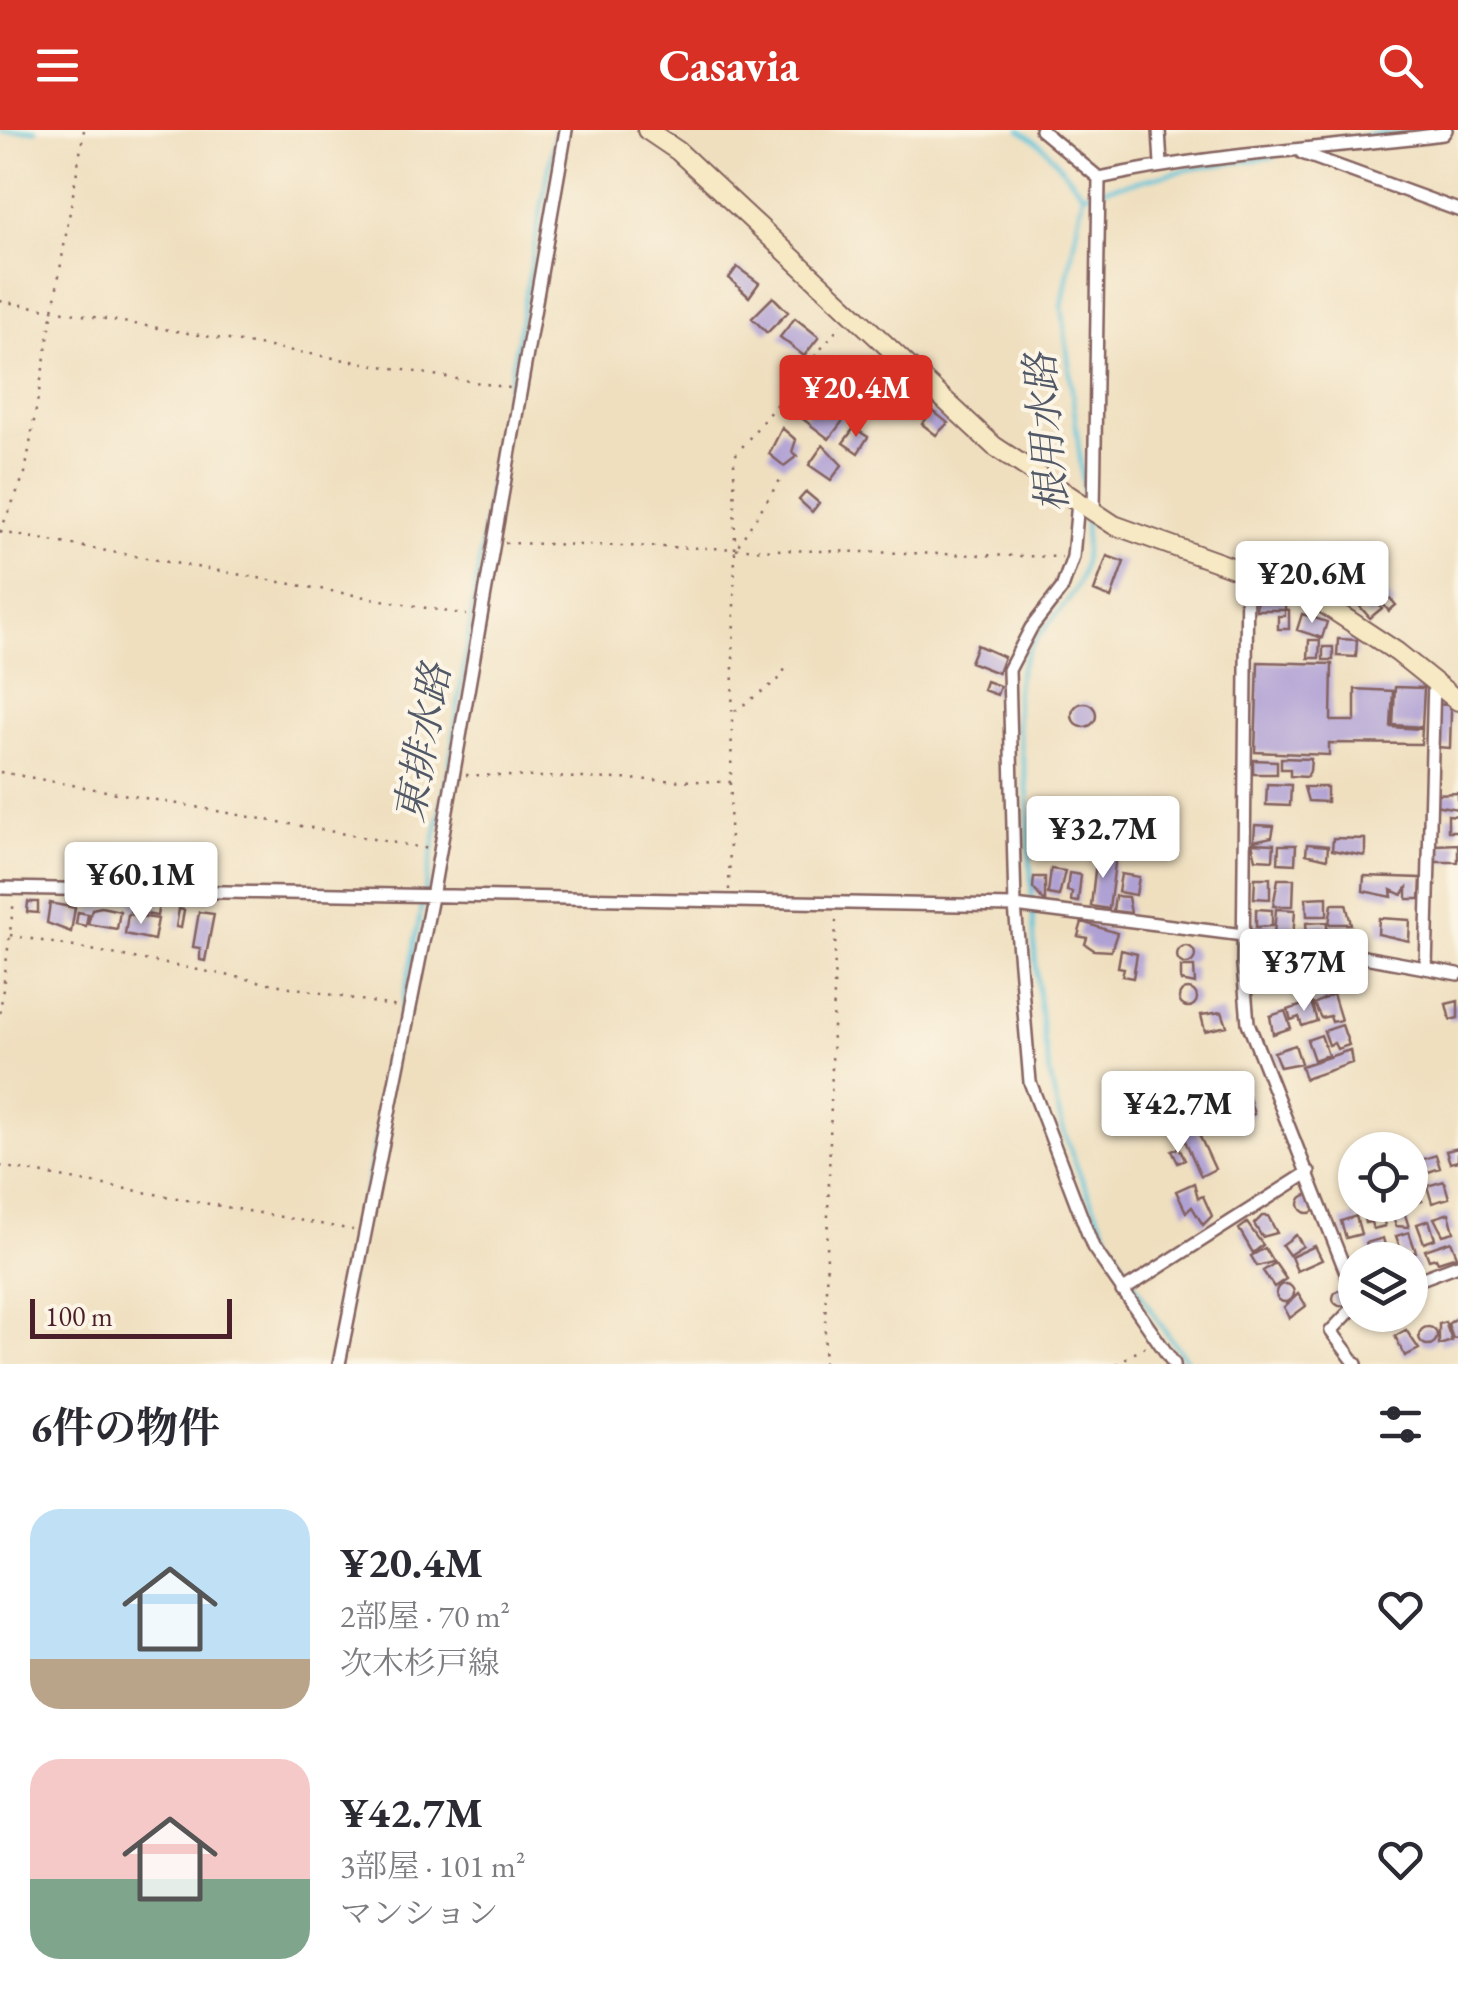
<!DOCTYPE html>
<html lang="ja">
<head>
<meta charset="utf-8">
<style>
  body { margin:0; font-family:"EB Garamond","Noto Serif JP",serif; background:#f2f2f3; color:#2b2b33; height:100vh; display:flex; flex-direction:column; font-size:38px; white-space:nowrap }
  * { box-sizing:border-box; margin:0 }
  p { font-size:32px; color:#7c7c81 }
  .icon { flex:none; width:55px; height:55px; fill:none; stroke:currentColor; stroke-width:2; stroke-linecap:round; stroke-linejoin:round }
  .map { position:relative; height:1234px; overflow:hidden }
  .sheet { display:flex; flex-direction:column; background:#fff; flex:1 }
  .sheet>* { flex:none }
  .controls { position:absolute; left:1338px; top:1002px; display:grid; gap:20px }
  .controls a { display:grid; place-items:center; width:90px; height:90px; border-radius:50%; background:#fff; box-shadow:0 2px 8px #0004; font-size:50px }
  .scale { position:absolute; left:30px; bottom:25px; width:202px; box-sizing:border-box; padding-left:10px; border:5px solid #4a1f2b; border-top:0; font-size:28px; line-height:35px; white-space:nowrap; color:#4a1f2b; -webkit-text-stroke:8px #fcf5e5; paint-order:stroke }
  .price { position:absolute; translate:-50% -85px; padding:0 22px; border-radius:10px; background:#fff; color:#222; font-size:32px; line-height:65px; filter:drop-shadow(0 2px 5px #0008) }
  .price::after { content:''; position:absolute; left:50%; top:60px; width:30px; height:22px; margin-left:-15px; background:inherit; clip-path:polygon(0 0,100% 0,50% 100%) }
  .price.current { background:#d93025; color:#fff }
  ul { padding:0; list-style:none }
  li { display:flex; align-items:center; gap:30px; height:250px; padding:0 30px }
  li span { display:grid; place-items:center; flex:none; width:280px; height:200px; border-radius:30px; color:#555 }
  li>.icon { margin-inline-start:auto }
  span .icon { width:120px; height:120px; fill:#fffc; stroke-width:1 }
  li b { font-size:42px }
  h2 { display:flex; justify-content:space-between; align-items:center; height:120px; padding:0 30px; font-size:42px }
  header { display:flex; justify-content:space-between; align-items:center; height:130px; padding:0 30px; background:#d93025; color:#fff; font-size:45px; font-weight:700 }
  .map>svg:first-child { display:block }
</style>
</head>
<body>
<header><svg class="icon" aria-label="menu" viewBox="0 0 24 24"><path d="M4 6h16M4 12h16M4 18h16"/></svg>Casavia<svg class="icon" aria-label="search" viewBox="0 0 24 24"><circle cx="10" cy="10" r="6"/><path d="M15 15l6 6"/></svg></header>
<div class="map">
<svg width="1458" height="1234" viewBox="0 0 1458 1234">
  <rect width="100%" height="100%" fill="#fcf5e5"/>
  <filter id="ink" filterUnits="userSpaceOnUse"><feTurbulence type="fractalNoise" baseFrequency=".01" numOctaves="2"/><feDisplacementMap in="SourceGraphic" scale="20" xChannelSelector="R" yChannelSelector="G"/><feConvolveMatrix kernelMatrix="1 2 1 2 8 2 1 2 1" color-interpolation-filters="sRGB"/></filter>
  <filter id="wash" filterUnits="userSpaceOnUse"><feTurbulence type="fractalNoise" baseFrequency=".0048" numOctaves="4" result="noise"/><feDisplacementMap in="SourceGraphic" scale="40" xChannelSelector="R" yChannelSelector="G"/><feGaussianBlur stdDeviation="2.25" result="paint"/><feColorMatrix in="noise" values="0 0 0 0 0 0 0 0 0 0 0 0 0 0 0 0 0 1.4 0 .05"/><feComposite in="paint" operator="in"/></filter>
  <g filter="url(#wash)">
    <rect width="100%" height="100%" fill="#efdfbf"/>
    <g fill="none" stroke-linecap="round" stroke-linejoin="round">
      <path stroke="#5dc3da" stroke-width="4" d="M 1020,0 L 1046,19 L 1083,64 L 1062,176 L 1085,371
        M 0,1 L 36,0
        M 1331,11 L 1406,0
        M 1083,64 L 1190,39 L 1274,27
        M 1085,385 C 1086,404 1086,436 1078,453 C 1061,490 1022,508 1017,556 C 1013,595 1026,631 1028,669 C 1032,768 1033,867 1054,964 C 1072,1048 1136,1168 1190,1234
        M 332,1234 L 450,632 L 491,351 L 556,0"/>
    </g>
    <g id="blocks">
      <path fill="#b0a1d4" d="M 737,137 L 759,153 L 749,167 L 729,148 Z
        M 773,167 L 788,182 L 767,203 L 752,188 Z
        M 795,188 L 819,207 L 804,226 L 780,207 Z
        M 808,260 L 845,288 L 829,309 L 803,289 L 808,283 L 797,274 Z
        M 933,281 L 948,293 L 936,305 L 922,294 Z
        M 782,298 L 796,310 L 792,322 L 797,326 L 784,336 L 769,324 Z
        M 854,298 L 868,307 L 858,323 L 843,313 Z
        M 823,315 L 842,335 L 831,350 L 809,335 Z
        M 806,362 L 819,373 L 812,382 L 799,370 Z
        M 1258,417 L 1260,434 L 1245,435 L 1244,418 Z
        M 1107,426 L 1124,432 L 1111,468 L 1094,461 Z
        M 1339,432 L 1354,443 L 1351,474 L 1336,472 Z
        M 1366,460 L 1382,478 L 1370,488 L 1354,470 Z
        M 1383,460 L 1396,475 L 1389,481 L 1376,466 Z
        M 1257,466 L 1285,469 L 1285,480 L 1256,480 Z
        M 1285,479 L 1289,480 L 1289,499 L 1278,499 L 1278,486 L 1285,486 Z
        M 1302,484 L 1327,492 L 1322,508 L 1297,500 Z
        M 1338,509 L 1357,510 L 1356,527 L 1337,526 Z
        M 1309,510 L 1320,510 L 1319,528 L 1308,528 Z
        M 977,515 L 1004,527 L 998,543 L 970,532 Z
        M 1323,517 L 1333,517 L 1333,530 L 1323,530 Z
        M 1258,532 L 1332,534 L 1331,591 L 1355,591 L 1355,559 L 1393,561 L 1391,597 L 1422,599 L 1421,614 L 1329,613 L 1329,625 L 1255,622 Z
        M 986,551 L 1000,556 L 997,565 L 983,560 Z
        M 1395,557 L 1424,558 L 1422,597 L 1393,595 Z
        M1072 585a12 12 0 1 1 24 0a12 12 0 1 1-24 0Z
        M 1436,574 L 1448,575 L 1451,582 L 1450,618 L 1436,617 Z
        M 1281,628 L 1311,629 L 1310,641 L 1307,647 L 1290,646 L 1290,639 L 1281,639 Z
        M 1253,630 L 1277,631 L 1277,644 L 1253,644 Z
        M 1267,654 L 1291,655 L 1290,676 L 1266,675 Z
        M 1304,657 L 1327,657 L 1327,672 L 1308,671 Z
        M 1458,663 L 1458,679 L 1434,675 L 1434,664 Z
        M 1448,685 L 1458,686 L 1458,701 L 1448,701 Z
        M 1255,695 L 1274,696 L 1272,707 L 1254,711 Z
        M 1333,708 L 1365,709 L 1365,726 L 1332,720 Z
        M 1252,713 L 1274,714 L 1273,730 L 1256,729 Z
        M 1307,714 L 1328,716 L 1327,729 L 1306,724 Z
        M 1458,714 L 1458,732 L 1436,732 L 1436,715 Z
        M 1279,715 L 1296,715 L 1295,734 L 1278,733 Z
        M 1097,723 L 1116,726 L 1109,779 L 1091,776 Z
        M 1051,739 L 1065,741 L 1059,766 L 1048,764 Z
        M 1069,743 L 1081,745 L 1078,772 L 1071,771 L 1072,762 L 1067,761 Z
        M 1121,744 L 1139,747 L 1136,765 L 1118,762 Z
        M 1364,746 L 1421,748 L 1420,769 L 1407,769 L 1407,758 L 1402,765 L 1391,760 L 1392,767 L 1363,761 Z
        M 1034,747 L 1045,747 L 1045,772 L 1033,758 Z
        M 1255,748 L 1270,748 L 1270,769 L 1254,768 Z
        M 1278,749 L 1294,749 L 1293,776 L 1273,776 Z
        M 1115,766 L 1128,767 L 1131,783 L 1113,781 Z
        M 1327,767 L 1327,786 L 1307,786 L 1306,768 Z
        M 132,769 L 159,774 L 157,786 L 130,781 Z
        M 28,772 L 38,772 L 38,783 L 27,782 Z
        M 50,773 L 75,778 L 71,802 L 47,793 Z
        M 1332,774 L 1346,774 L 1351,794 L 1329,794 Z
        M 101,777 L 120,781 L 117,799 L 88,794 L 92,779 Z
        M 179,779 L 184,780 L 181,798 L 176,797 Z
        M 1256,779 L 1272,780 L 1272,796 L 1256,797 Z
        M 1276,779 L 1295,780 L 1293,809 L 1274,805 Z
        M 78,782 L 88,784 L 86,796 L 76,794 Z
        M 199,782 L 214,784 L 205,831 L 200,830 L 200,818 L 193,817 Z
        M 128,784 L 158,789 L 154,810 L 125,804 Z
        M 1379,788 L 1410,790 L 1409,811 L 1378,804 Z
        M 1082,792 L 1117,803 L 1111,821 L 1094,820 L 1085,814 L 1087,808 L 1078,806 Z
        M 1327,792 L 1327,808 L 1307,809 L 1306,793 Z
        M 1329,799 L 1338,799 L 1338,818 L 1328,818 Z
        M1177 825a9 9 0 1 1 18 0a9 9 0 1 1-18 0Z
        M 1121,820 L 1137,824 L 1133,848 L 1122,846 L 1124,838 L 1118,837 Z
        M 1181,837 L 1194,837 L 1195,854 L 1181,851 Z
        M 1311,846 L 1311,864 L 1300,865 L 1299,847 Z
        M 1277,847 L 1291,847 L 1291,861 L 1277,858 Z
        M 1327,847 L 1328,860 L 1315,861 L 1314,848 Z
        M1179 868a9 9 0 1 1 18 0a9 9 0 1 1-18 0Z
        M 1333,864 L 1341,890 L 1332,892 L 1330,886 L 1321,888 L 1314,874 Z
        M 1458,871 L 1458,888 L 1450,890 L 1446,874 Z
        M 1311,872 L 1317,891 L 1302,896 L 1299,887 L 1291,890 L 1288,880 Z
        M 1285,881 L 1291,898 L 1273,904 L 1270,886 Z
        M 1222,882 L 1227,896 L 1205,901 L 1201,885 Z
        M 1342,895 L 1349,915 L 1337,919 L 1334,913 L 1329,915 L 1324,901 Z
        M 1321,905 L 1328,925 L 1314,930 L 1307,910 Z
        M 1295,915 L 1301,933 L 1280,937 L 1274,922 Z
        M 1350,920 L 1352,933 L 1305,949 L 1301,936 Z
        M 1227,962 L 1231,981 L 1217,985 L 1212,966 Z
        M 1248,965 L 1254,984 L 1241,989 L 1235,970 Z
        M 1209,969 L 1215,989 L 1200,993 L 1194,974 Z
        M 1196,998 L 1215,1039 L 1201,1046 L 1182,1004 Z
        M 1179,1018 L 1185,1030 L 1178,1033 L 1172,1021 Z
        M 1458,1018 L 1458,1031 L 1450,1033 L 1446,1021 Z
        M 1436,1025 L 1440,1038 L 1420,1045 L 1415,1032 Z
        M 1444,1051 L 1449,1068 L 1432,1073 L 1427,1056 Z
        M 1194,1053 L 1198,1068 L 1203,1066 L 1212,1086 L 1203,1095 L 1192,1077 L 1186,1082 L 1176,1061 Z
        M 1410,1056 L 1422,1071 L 1410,1076 Z
        M 1355,1059 L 1355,1076 L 1351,1077 L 1346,1062 Z
        M1299 1074a9 9 0 1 1 18 0a9 9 0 1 1-18 0Z
        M 1389,1075 L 1402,1075 L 1409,1097 L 1396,1096 Z
        M 1381,1079 L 1385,1096 L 1373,1099 L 1371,1092 L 1365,1093 L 1363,1084 Z
        M 1449,1083 L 1454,1102 L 1443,1105 L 1434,1088 Z
        M 1262,1086 L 1268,1086 L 1277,1103 L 1262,1107 L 1254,1094 Z
        M 1356,1086 L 1361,1104 L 1346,1108 L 1341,1091 Z
        M 1429,1090 L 1435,1109 L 1424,1113 L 1417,1094 Z
        M 1247,1093 L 1263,1115 L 1253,1123 L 1239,1099 Z
        M 1409,1102 L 1416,1122 L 1403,1126 L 1396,1106 Z
        M 1296,1105 L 1303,1116 L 1289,1125 L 1282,1115 Z
        M 1383,1108 L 1387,1123 L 1371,1128 L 1366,1113 Z
        M 1451,1111 L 1457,1126 L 1438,1132 L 1436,1128 L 1429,1130 L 1425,1120 Z
        M 1315,1116 L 1322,1130 L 1297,1141 L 1291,1127 Z
        M 1265,1118 L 1273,1132 L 1257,1136 L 1251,1126 Z
        M 1414,1126 L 1420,1139 L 1410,1143 L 1410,1127 Z
        M 1275,1133 L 1286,1149 L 1274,1157 L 1263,1141 Z
        M1276 1163a9 9 0 1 1 18 0a9 9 0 1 1-18 0Z
        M1333 1168a8 8 0 1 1 16 0a8 8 0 1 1-16 0Z
        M 1298,1164 L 1306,1176 L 1290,1188 L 1284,1177 Z
        M 1376,1185 L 1399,1185 L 1402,1191 L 1390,1198 L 1387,1192 L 1381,1195 Z
        M 1458,1187 L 1458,1208 L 1453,1209 L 1448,1194 Z
        M 1445,1192 L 1452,1211 L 1439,1215 L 1439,1194 Z
        M1419 1206a9 9 0 1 1 18 0a9 9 0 1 1-18 0Z
        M 1406,1200 L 1419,1219 L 1405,1226 L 1395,1206 Z"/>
    </g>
  </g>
  <g filter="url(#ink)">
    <use href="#blocks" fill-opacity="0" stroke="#84625f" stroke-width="2.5"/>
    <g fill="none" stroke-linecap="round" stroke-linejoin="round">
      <g stroke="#84625f" stroke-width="16">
        <path id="street" d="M 1041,0 L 1099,48 L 1094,383
          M 1159,0 L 1161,34
          M 1302,23 L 1458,80
          M 1099,48 C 1214,23 1326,19 1443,4 L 1446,0
          M 1078,372 L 1073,427 L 1062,458 L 1031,498 L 1009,540 L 1015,776 L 1030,952 L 1093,1117 L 1174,1234
          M 1247,441 L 1243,835 L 1248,893 L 1355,1165
          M 0,758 L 1015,776 L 1243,805 L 1458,844
          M 1426,838 L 1434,549
          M 1410,1153 L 1458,1135
          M 1122,1161 L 1309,1042
          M 1355,1176 L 1331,1201 L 1356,1234
          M 339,1234 L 432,767 L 566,0"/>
      </g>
      <g stroke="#84625f" stroke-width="22">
        <path id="secondary" d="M 647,0 L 678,21 L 994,316 L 1114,395 L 1312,466 L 1397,522 L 1458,571"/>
      </g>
      <path stroke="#84625f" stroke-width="2.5" stroke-dasharray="2.5 8" stroke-linecap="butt" d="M 0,171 L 510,258
        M 0,402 L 466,485
        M 0,402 L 25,343 L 84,0
        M 505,413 L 1062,427
        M 735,419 L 734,327 L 841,194
        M 735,581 L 778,550 L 789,533
        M 0,642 L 429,719
        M 466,645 L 732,652
        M 729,760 L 735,420 L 780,350
        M 10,805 L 398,877
        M 0,883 L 14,770
        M 0,1036 L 353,1100
        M 824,1234 L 836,786
        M 1116,1234 L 1145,1217"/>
      <use href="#street" stroke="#fff" stroke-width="11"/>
      <use href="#secondary" stroke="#f6e9c3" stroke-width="18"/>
    </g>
  </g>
  <g text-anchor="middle" stroke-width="8" stroke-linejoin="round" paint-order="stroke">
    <g font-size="40" font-style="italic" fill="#515868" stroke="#fcf5e5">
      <text transform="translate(1046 303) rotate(-95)" y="14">根用水路</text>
      <text transform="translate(422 613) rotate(-80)" y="14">東排水路</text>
    </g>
  </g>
</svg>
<div class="controls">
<a><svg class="icon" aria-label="locate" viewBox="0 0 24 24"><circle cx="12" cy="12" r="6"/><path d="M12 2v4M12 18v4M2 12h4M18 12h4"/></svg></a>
<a><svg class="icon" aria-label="layers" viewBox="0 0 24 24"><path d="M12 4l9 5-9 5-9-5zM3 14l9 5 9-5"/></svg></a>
</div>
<div class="scale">100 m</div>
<b class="price current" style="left:856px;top:310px">¥20.4M</b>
<b class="price" style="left:1312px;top:496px">¥20.6M</b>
<b class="price" style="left:1103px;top:751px">¥32.7M</b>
<b class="price" style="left:141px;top:797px">¥60.1M</b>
<b class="price" style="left:1304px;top:884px">¥37M</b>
<b class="price" style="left:1178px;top:1026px">¥42.7M</b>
</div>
<section class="sheet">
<h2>6件の物件<svg class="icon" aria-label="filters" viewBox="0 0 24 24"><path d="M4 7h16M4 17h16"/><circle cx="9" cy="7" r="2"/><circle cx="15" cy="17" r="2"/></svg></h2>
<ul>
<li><span style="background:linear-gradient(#bfe0f5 75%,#b9a48a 0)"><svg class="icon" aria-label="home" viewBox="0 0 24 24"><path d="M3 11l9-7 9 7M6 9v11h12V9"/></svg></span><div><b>¥20.4M</b><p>2部屋 · 70 m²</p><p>次木杉戸線</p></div><svg class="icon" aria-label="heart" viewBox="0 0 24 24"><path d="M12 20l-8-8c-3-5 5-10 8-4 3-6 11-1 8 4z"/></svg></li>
<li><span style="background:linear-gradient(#f6c9c9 60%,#7fa58c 0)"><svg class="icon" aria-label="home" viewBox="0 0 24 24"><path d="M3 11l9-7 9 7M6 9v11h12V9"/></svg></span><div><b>¥42.7M</b><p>3部屋 · 101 m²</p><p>マンション</p></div><svg class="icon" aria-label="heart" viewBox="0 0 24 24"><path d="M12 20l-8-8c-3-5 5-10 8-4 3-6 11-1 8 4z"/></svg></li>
</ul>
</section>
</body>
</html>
